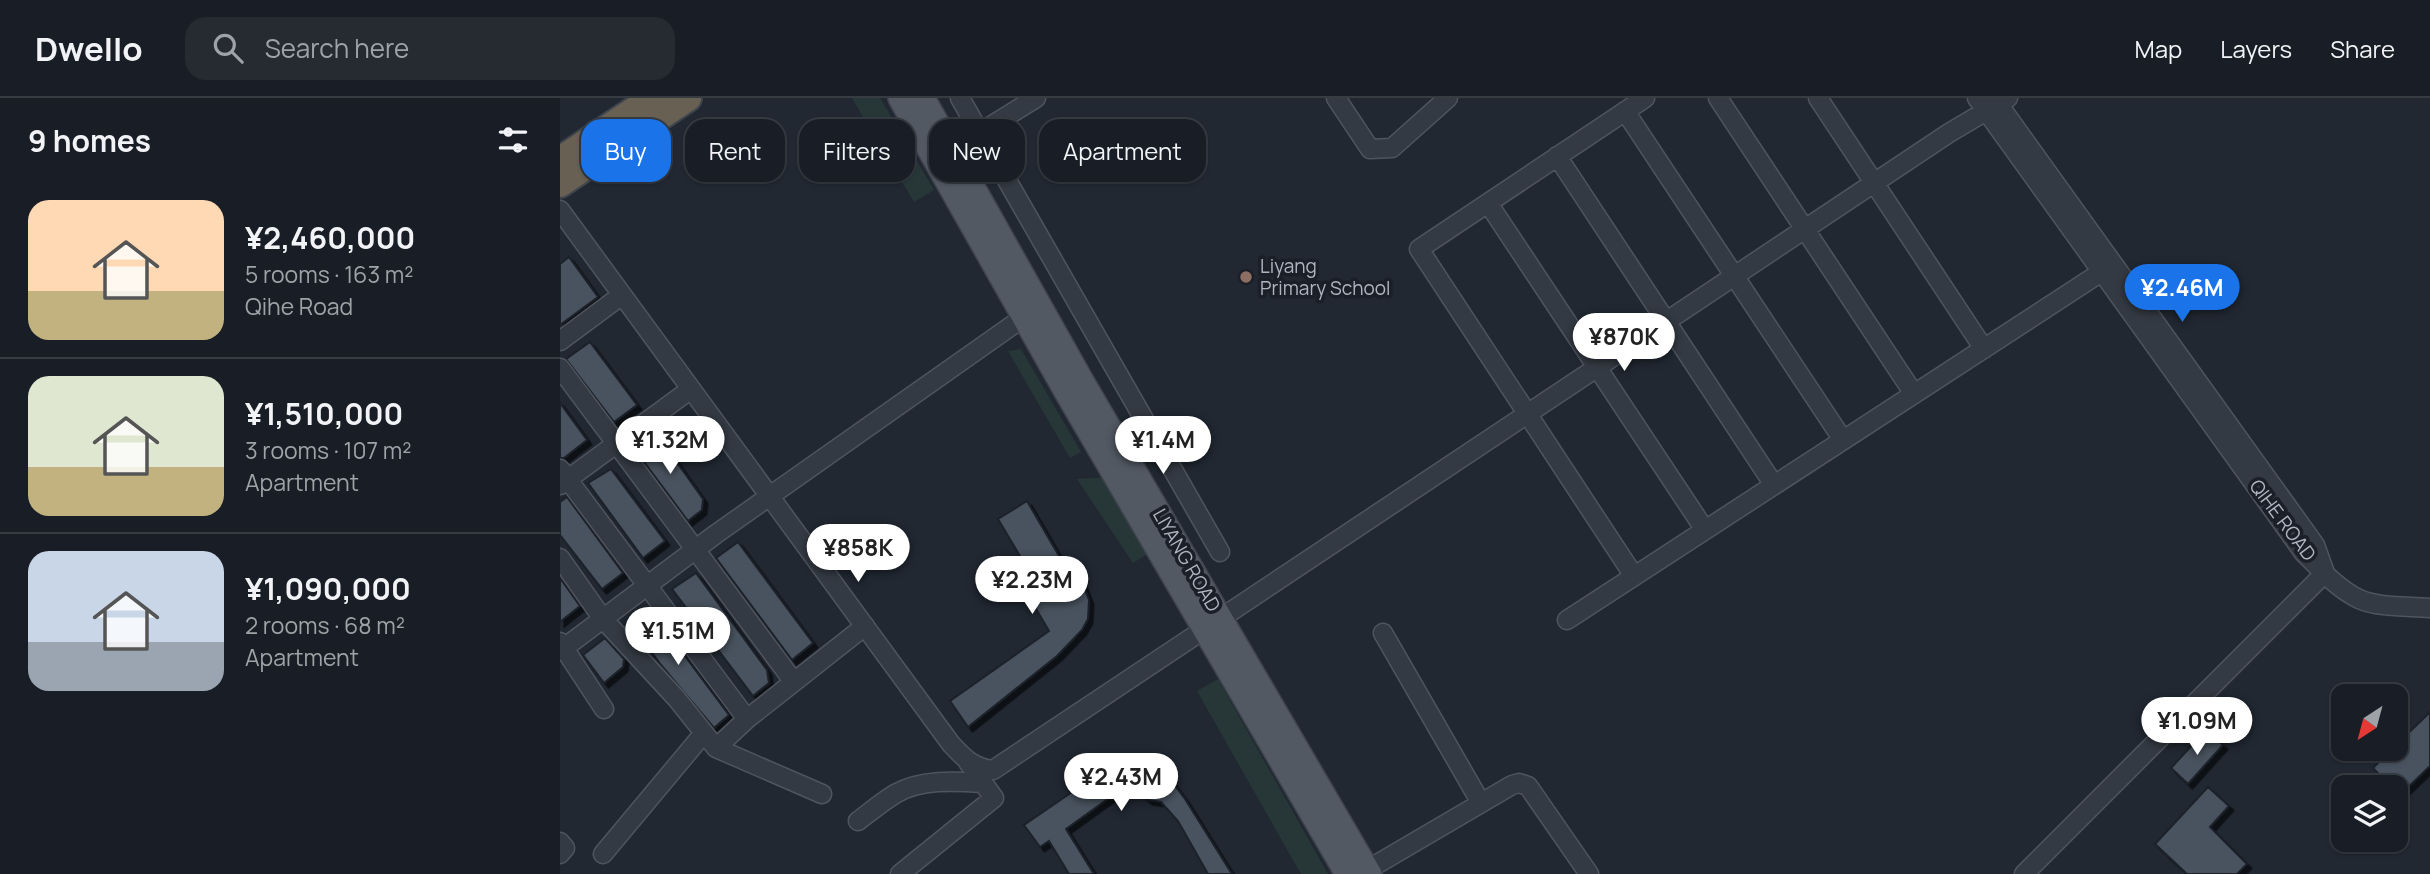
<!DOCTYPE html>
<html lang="en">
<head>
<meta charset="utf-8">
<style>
  body { margin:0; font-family:Manrope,sans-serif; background:#262b32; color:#f1f3f6; height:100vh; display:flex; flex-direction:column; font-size:26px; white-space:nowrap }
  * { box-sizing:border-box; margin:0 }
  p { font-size:23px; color:#9fa2a7 }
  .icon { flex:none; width:38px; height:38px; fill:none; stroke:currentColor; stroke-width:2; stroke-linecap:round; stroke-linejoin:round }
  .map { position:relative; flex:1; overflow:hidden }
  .sheet { display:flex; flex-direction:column; background:#191e26; width:560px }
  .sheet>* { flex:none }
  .top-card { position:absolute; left:21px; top:21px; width:665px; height:63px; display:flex; gap:14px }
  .needle { width:46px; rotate:216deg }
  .controls { position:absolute; left:1771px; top:586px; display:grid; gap:14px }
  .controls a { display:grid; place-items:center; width:77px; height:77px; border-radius:14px; background:#191e26; box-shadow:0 2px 5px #0004,0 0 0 2px #373c43; font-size:35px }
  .price { position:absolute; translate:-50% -60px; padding:0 16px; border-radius:24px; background:#fff; color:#222; font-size:23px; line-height:46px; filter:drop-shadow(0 2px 4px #0008) }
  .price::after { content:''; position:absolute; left:50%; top:42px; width:21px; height:16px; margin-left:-10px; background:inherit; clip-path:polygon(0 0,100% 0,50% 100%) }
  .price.selected { background:#1a73e8; color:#fff }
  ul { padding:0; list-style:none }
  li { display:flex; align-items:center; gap:21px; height:175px; padding:0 28px }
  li+li { border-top:2px solid #373c43 }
  li span { display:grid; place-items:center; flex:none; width:196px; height:140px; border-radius:21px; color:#555 }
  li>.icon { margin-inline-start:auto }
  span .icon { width:84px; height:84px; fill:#fffc; stroke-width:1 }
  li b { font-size:30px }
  h2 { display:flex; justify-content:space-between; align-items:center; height:84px; padding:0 28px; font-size:30px }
  .chip { padding:0 24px; border-radius:21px; background:#191e26; box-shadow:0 2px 5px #0004,0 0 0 2px #373c43; font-size:24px; line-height:63px }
  .chip.selected { background:#1a73e8; color:#fff }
  header { display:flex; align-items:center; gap:42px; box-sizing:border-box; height:98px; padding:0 35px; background:#191e26; border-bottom:2px solid #373c43 }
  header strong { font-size:33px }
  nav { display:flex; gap:38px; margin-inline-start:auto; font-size:24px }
  .search { width:490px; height:63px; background:#262b32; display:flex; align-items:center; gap:18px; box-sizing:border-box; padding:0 24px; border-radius:21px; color:#9fa2a7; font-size:26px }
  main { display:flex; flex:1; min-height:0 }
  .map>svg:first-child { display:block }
</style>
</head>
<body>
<header>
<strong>Dwello</strong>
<div class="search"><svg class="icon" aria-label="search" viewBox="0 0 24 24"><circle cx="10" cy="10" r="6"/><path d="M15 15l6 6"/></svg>Search here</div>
<nav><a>Map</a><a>Layers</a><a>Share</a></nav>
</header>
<main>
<section class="sheet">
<h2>9 homes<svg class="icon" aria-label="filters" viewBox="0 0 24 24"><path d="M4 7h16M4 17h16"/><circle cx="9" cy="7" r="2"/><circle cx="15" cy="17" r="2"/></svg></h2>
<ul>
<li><span style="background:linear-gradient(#ffd9b3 65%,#c2b280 0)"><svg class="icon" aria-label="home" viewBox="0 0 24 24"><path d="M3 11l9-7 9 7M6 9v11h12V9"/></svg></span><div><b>¥2,460,000</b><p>5 rooms · 163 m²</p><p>Qihe Road</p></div></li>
<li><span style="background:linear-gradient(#dfe7d0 65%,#c2b280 0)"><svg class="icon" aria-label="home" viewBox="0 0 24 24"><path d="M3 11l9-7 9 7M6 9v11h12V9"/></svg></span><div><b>¥1,510,000</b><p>3 rooms · 107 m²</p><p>Apartment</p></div></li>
<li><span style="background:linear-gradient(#c9d6e8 65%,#9aa5b1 0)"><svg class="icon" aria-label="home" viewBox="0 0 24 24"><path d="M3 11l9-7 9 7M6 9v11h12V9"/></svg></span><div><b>¥1,090,000</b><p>2 rooms · 68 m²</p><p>Apartment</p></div></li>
</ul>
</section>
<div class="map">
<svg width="1870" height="776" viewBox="0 0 1870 776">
  <defs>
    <filter id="shadow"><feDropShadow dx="4.5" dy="4.5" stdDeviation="0" flood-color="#0009"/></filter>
  </defs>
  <rect width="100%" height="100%" fill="#212832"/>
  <path fill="#273737" d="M 292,0 L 320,0 L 374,92 L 354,104 Z
    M 461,251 L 521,354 L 510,360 L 448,253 Z
    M 549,379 L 596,451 L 573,465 L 517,381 Z
    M 658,581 L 768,776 L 741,776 L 637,593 Z"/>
  <path fill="#4a525e" stroke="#1c212a" stroke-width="2" filter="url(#shadow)" d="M 9,159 L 38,199 L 0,227 L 0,166 Z
    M 30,244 L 77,307 L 54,324 L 6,261 Z
    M 0,305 L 27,342 L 4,360 L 0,360 Z
    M 96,335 L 143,401 L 142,412 L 128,423 L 73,349 Z
    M 51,371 L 105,443 L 83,460 L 28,385 Z
    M 7,399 L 63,475 L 42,491 L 0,437 L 0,404 Z
    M 467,403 L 513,482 L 520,479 L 529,502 L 528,521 L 522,532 L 497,558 L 408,629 L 390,603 L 489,533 L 472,504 L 483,497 L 438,421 Z
    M 178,444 L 253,545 L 232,562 L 156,460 Z
    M 136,475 L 207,572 L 209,585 L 193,598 L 112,491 Z
    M 0,480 L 20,508 L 0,524 Z
    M 89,510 L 169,617 L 154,630 L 101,567 L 69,523 Z
    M 45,540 L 64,561 L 63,569 L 44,585 L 23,557 Z
    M 1870,614 L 1870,668 L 1840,697 L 1836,690 L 1832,690 L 1813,670 L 1832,651 L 1836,651 L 1836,647 Z
    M 1646,632 L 1663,647 L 1628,686 L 1611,670 Z
    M 578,658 L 590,661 L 607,677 L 625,701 L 672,776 L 648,776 L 618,723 L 601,704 L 588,702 L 570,685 L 506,731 L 534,776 L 509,776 L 489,743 L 480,749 L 464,727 L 550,668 L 565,660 Z
    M 1648,689 L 1669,708 L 1650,729 L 1687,766 L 1677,776 L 1627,776 L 1595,746 Z"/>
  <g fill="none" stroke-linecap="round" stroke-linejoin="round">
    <g stroke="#4f555e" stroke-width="21">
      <path id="minor" d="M 400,0 L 660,454
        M 776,0 L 810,51 L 832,50 L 888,0
        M 1158,0 L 1354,296
        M 1258,0 L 1424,251
        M 1417,0 L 1744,455 C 1760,471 1778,491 1799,501 C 1819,510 1848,508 1870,510
        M 1434,0 L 1755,447 L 1764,472
        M 1065,13 L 1283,342
        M 392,52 L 476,0
        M 997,58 L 1214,387
        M 928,105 L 1145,432
        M 0,112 L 391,646 C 404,660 413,670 433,672 L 1389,35 L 1448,0
        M 0,243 L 62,197
        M 0,270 L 234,584
        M 0,371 L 187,621
        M 0,387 L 131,291
        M 0,460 L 43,521 L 117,601 L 156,650 L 262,696
        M 1074,478 L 859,151 L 1085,0
        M 1007,522 L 1543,173
        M 823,535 L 921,705
        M 0,544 L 44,611
        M 0,553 L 156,436 L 464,219
        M 156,650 L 187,621 L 305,528
        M 298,723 C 310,714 322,704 335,696 C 360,681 395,683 423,685
        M 0,744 L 5,750 L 0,756
        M 43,756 L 144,635
        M 807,772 L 952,687 L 959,685 L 968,688 L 1029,776
        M 340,776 L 434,700 L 408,664
        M 1464,776 L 1765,475"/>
    </g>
    <g stroke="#3e434d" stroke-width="26">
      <path id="major" d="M 340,0 L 505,292 L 787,776
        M 363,0 L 522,283 L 810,776"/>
    </g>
    <g stroke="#3f454e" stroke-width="30">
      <path id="highway" d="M 0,62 L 92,0
        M 0,86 L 128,0"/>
    </g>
    <use href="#minor" stroke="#343a43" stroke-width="18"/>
    <use href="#major" stroke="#525963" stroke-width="23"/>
    <use href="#highway" stroke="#686052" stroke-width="26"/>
  </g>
  <circle fill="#8d6e63" stroke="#1a1f28" stroke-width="2.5" cx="686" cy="179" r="7"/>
  <g text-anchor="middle" stroke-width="7" stroke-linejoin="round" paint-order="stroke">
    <g font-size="19" fill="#aeb5c0" stroke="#1a1f28" text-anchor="start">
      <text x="700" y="175">Liyang<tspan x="700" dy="22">Primary School</tspan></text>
    </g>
    <g font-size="19" fill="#aeb5c0" stroke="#1a1f28">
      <text transform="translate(1723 422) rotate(53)" y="7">QIHE ROAD</text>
      <text transform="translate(627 462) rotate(60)" y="7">LIYANG ROAD</text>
    </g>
  </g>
</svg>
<div class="controls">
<a><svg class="needle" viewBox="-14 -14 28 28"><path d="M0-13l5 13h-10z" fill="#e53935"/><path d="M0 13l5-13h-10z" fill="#9fa2a7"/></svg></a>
<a><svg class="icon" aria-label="layers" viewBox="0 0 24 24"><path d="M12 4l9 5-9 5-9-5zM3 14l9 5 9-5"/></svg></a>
</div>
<b class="price selected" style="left:1622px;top:226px">¥2.46M</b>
<b class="price" style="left:1064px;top:275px">¥870K</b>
<b class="price" style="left:110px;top:378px">¥1.32M</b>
<b class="price" style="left:603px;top:378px">¥1.4M</b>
<b class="price" style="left:298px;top:486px">¥858K</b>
<b class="price" style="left:472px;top:518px">¥2.23M</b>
<b class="price" style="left:118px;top:569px">¥1.51M</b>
<b class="price" style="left:1637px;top:659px">¥1.09M</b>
<b class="price" style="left:561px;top:715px">¥2.43M</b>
<div class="top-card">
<a class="chip selected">Buy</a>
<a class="chip">Rent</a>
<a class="chip">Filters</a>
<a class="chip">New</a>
<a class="chip">Apartment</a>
</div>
</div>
</main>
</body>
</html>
